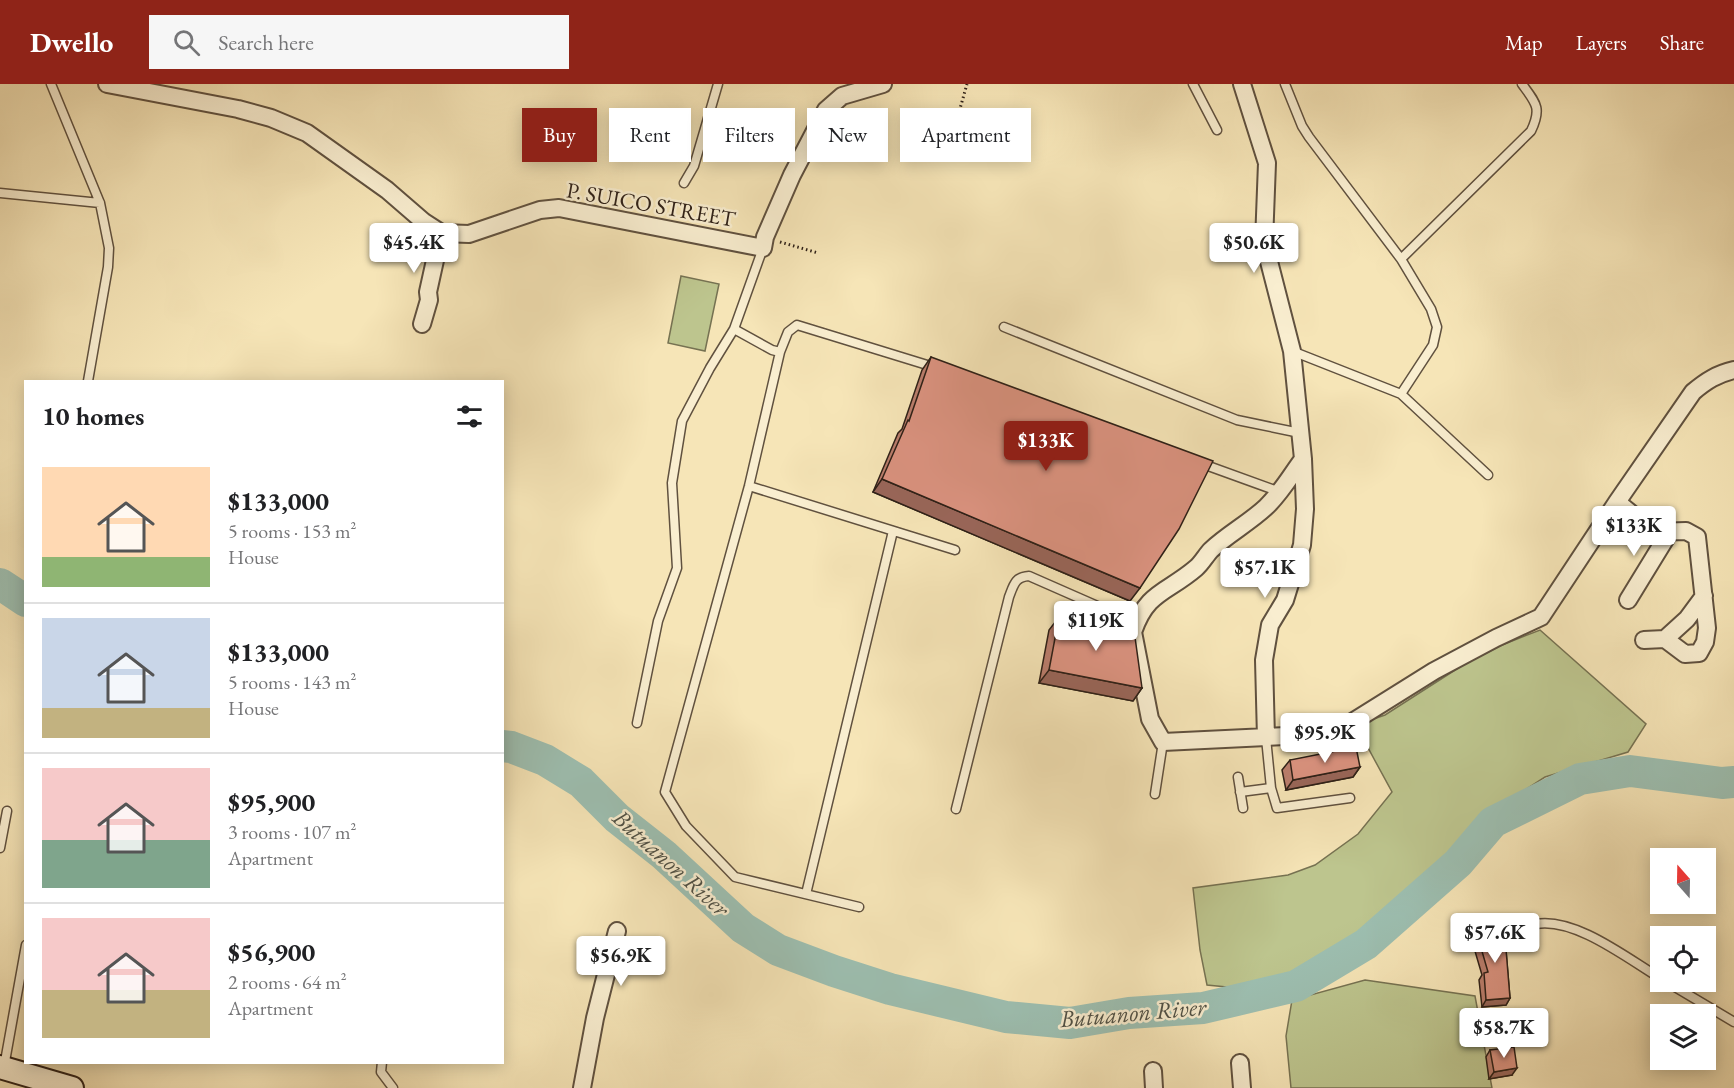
<!DOCTYPE html>
<html lang="en">
<head>
<meta charset="utf-8">
<style>
  body { margin:0; font-family:"EB Garamond",serif; background:#f6f6f6; color:#202124; height:100vh; display:flex; flex-direction:column; font-size:22px; white-space:nowrap }
  * { box-sizing:border-box; margin:0 }
  p { font-size:20px; color:#757577 }
  .icon { flex:none; width:33px; height:33px; fill:none; stroke:currentColor; stroke-width:2; stroke-linecap:round; stroke-linejoin:round }
  .map { position:relative; flex:1; overflow:hidden }
  .sheet { position:absolute; left:24px; top:296px; width:480px; height:684px; display:flex; flex-direction:column; background:#fff; border-radius:0px; box-shadow:0 3px 15px #0003 }
  .sheet>* { flex:none }
  .hud { position:absolute; left:522px; top:24px; width:570px; height:54px; display:flex; gap:12px }
  .needle { width:39px; rotate:340deg }
  .tools { position:absolute; left:1650px; top:764px; display:grid; gap:12px }
  .tools a { display:grid; place-items:center; width:66px; height:66px; border-radius:0px; background:#fff; box-shadow:0 3px 15px #0003; font-size:30px }
  .price { position:absolute; translate:-50% -51px; padding:0 14px; border-radius:6px; background:#fff; color:#222; font-size:20px; line-height:39px; filter:drop-shadow(0 2px 3px #0008) }
  .price::after { content:''; position:absolute; left:50%; top:36px; width:18px; height:14px; margin-left:-9px; background:inherit; clip-path:polygon(0 0,100% 0,50% 100%) }
  .price.current { background:#8f2418; color:#fff }
  ul { padding:0; list-style:none }
  li { display:flex; align-items:center; gap:18px; height:150px; padding:0 18px }
  li+li { border-top:2px solid #e0e0e0 }
  li span { display:grid; place-items:center; flex:none; width:168px; height:120px; border-radius:0px; color:#555 }
  li>.icon { margin-inline-start:auto }
  span .icon { width:72px; height:72px; fill:#fffc; stroke-width:1 }
  li b { font-size:26px }
  h2 { display:flex; justify-content:space-between; align-items:center; height:72px; padding:0 18px; font-size:26px }
  .tag { padding:0 21px; border-radius:0px; background:#fff; box-shadow:0 3px 15px #0003; font-size:21px; line-height:54px }
  .tag.current { background:#8f2418; color:#fff }
  header { display:flex; align-items:center; gap:36px; box-sizing:border-box; height:84px; padding:0 30px; background:#8f2418; color:#fff }
  header strong { font-size:28px }
  nav { display:flex; gap:33px; margin-inline-start:auto; font-size:21px }
  .search { width:420px; height:54px; background:#f6f6f6; display:flex; align-items:center; gap:15px; box-sizing:border-box; padding:0 21px; border-radius:0px; color:#757577; font-size:22px }
  .map>svg:first-child { display:block }
</style>
</head>
<body>
<header>
<strong>Dwello</strong>
<div class="search"><svg class="icon" aria-label="search" viewBox="0 0 24 24"><circle cx="10" cy="10" r="6"/><path d="M15 15l6 6"/></svg>Search here</div>
<nav><a>Map</a><a>Layers</a><a>Share</a></nav>
</header>
<div class="map">
<svg width="1734" height="1004" viewBox="0 0 1734 1004">
  <rect width="100%" height="100%" fill="#f6e5b7"/>
  <filter id="stains"><feTurbulence type="fractalNoise" baseFrequency=".00333" numOctaves="4"/><feColorMatrix values="0 0 0 0 .2 0 0 0 0 .09 0 0 0 0 .02 0 0 0 .5 -.17"/></filter>
  <radialGradient id="worn" r=".72"><stop offset=".6" stop-color="#630" stop-opacity="0"/><stop offset="1" stop-color="#630" stop-opacity=".3"/></radialGradient>
  <path fill="#bdc58e" stroke="#767252" stroke-width="1.5" d="M 681,192 L 719,200 L 705,267 L 668,259 Z
    M 1540,546 L 1646,640 L 1628,668 L 1545,693 L 1483,733 L 1448,777 L 1390,830 L 1321,880 L 1295,893 L 1237,904 L 1207,901 L 1200,866 L 1193,804 L 1288,791 L 1315,781 L 1358,750 L 1392,708 L 1367,662 L 1355,660 L 1352,649 L 1359,640 L 1385,631 L 1466,579 L 1502,561 Z
    M 1365,896 L 1475,912 L 1492,1004 L 1291,1004 L 1286,952 L 1292,916 Z"/>
  <g fill="none" stroke-linecap="round" stroke-linejoin="round">
    <path stroke="#9dbfb1" stroke-width="32" d="M 0,500 L 26,517
      M 502,662 L 511,663 L 545,676 L 581,698 L 617,734 L 664,771 L 743,844 L 778,866 L 834,887 L 890,905 L 1006,933 L 1070,939 L 1129,929 L 1203,924 L 1296,902 L 1366,860 L 1458,779 L 1493,738 L 1580,695 L 1630,687 L 1722,699 L 1734,698"/>
    <g stroke="#60513f" stroke-width="11">
      <path id="lane" d="M 51,0 L 100,119 L 109,164 L 108,183 L 88,297
        M 1193,0 L 1217,46
        M 1285,0 L 1302,42 L 1309,53 L 1401,175 L 1431,225 L 1437,243 L 1433,261 L 1401,310
        M 684,99 L 694,82 L 718,0
        M 0,109 L 100,119
        M 1401,175 L 1531,47 C 1542,24 1536,19 1522,0
        M 1004,243 L 1237,336 L 1300,349
        M 734,245 L 772,266 L 780,268
        M 1292,267 L 1401,310 L 1488,391
        M 1200,379 L 1280,408
        M 749,402 L 955,466
        M 637,639 L 658,537 L 677,484 L 672,399 L 682,337 L 710,284 L 734,245 L 763,164
        M 1266,654 L 1271,704 L 1277,724 L 1350,714
        M 1238,693 L 1243,724
        M 1240,708 L 1271,704
        M 1155,710 L 1163,658
        M 956,725 L 1009,513 C 1014,500 1015,493 1029,492 L 1136,539
        M 0,764 L 7,727
        M 806,810 L 893,447
        M 859,823 L 735,793 L 686,742 L 665,708 L 749,402 L 780,268 L 788,248 L 797,241 L 937,284
        M 1518,847 C 1524,845 1530,841 1536,840 C 1575,833 1628,875 1660,894
        M 1665,897 L 1734,938
        M 382,978 L 381,988 L 393,1004
        M 4,983 L 26,861"/>
    </g>
    <g stroke="#60513f" stroke-width="20">
      <path id="street" d="M 107,0 L 238,25 L 271,34 L 307,49 L 387,106 L 424,138 L 441,149 L 469,150 L 540,126 L 559,124 L 763,164 L 765,153 L 792,91 L 826,26 L 842,12 L 883,0
        M 1242,0 L 1267,79 L 1264,158 L 1292,267 L 1303,375 L 1305,425 L 1302,461 L 1285,516 L 1270,541 L 1264,576 L 1266,654
        M 422,240 L 429,216 L 428,208 L 441,149
        M 1303,375 C 1291,391 1281,409 1266,423 C 1249,439 1228,450 1211,466 C 1206,471 1202,479 1196,484 C 1167,509 1147,507 1133,548 L 1150,635 L 1163,658 L 1327,650 L 1346,642 L 1434,587 L 1496,554 L 1541,533 L 1617,418 L 1693,308 C 1706,297 1717,290 1734,286
        M 1617,418 L 1654,448 L 1686,447 L 1697,453 L 1707,544 L 1705,558 L 1699,569 L 1685,570 L 1665,555
        M 1628,516 L 1669,449
        M 1644,556 L 1665,555 L 1687,535 L 1704,512
        M 1240,979 L 1242,1004
        M 1153,987 L 1154,1004
        M 582,1004 L 595,934 L 617,847"/>
    </g>
    <g stroke="#2e2017" stroke-width="26">
      <path id="secondary" d="M 0,983 L 72,1004"/>
    </g>
    <path stroke="#2e2017" stroke-width="3" stroke-dasharray="1.5 3" stroke-linecap="butt" d="M 952,53 L 967,0
      M 780,158 L 818,169"/>
    <use href="#lane" stroke="#f9eed0" stroke-width="8"/>
    <use href="#street" stroke="#f9eed0" stroke-width="16"/>
    <use href="#secondary" stroke="#f9eed0" stroke-width="22"/>
  </g>
  <path fill="#bb7e6d" stroke="#2e2017" stroke-width="1.5" d="M 931,273 L 1130,517 L 873,408 L 898,349 L 902,345 L 922,286 Z
    M 1059,533 L 1142,604 L 1133,617 L 1039,599 L 1049,546 Z
    M 1290,676 L 1360,683 L 1353,693 L 1286,706 L 1282,686 Z
    M 1477,850 L 1508,865 L 1506,867 L 1510,914 L 1506,921 L 1482,923 L 1479,896 L 1482,891 L 1472,857 Z
    M 1490,966 L 1512,991 L 1489,995 L 1486,973 Z"/>
  <path fill="#996659" stroke="#2e2017" stroke-width="1.5" d="M 882,395 L 1140,504 L 1130,517 L 873,408 Z
    M 1049,586 L 1142,604 L 1133,617 L 1039,599 Z
    M 1360,683 L 1353,693 L 1286,706 L 1293,696 Z
    M 1510,914 L 1506,921 L 1482,923 L 1486,916 Z
    M 1517,984 L 1512,991 L 1489,995 L 1494,988 Z"/>
  <path fill="#da927f" stroke="#2e2017" stroke-width="1.5" d="M 931,273 L 1213,377 L 1179,445 L 1140,504 L 882,395 L 908,336 L 909,337 Z
    M 1059,533 L 1134,546 L 1142,604 L 1049,586 Z
    M 1356,663 L 1360,683 L 1293,696 L 1290,676 Z
    M 1501,843 L 1508,865 L 1506,865 L 1510,914 L 1486,916 L 1484,889 L 1488,888 L 1477,850 Z
    M 1514,963 L 1517,984 L 1494,988 L 1490,966 Z"/>
  <g text-anchor="middle" stroke-width="5" stroke-linejoin="round" paint-order="stroke">
    <g font-size="22" fill="#2e2017" stroke="#f9eed0">
      <text transform="translate(651 120) rotate(10)" y="8">P. SUICO STREET</text>
    </g>
    <g font-size="24" font-style="italic" fill="#4f5045" stroke="#f9eed0">
      <text transform="translate(671 779) rotate(42)" y="8">Butuanon River</text>
      <text transform="translate(1133 929) rotate(-5)" y="8">Butuanon River</text>
    </g>
  </g>
  <rect width="100%" height="100%" filter="url(#stains)"/>
  <rect width="100%" height="100%" fill="url(#worn)"/>
</svg>
<div class="tools">
<a><svg class="needle" viewBox="-14 -14 28 28"><path d="M0-13l5 13h-10z" fill="#e53935"/><path d="M0 13l5-13h-10z" fill="#757577"/></svg></a>
<a><svg class="icon" aria-label="locate" viewBox="0 0 24 24"><circle cx="12" cy="12" r="6"/><path d="M12 2v4M12 18v4M2 12h4M18 12h4"/></svg></a>
<a><svg class="icon" aria-label="layers" viewBox="0 0 24 24"><path d="M12 4l9 5-9 5-9-5zM3 14l9 5 9-5"/></svg></a>
</div>
<b class="price" style="left:414px;top:190px">$45.4K</b>
<b class="price" style="left:1254px;top:190px">$50.6K</b>
<b class="price current" style="left:1046px;top:388px">$133K</b>
<b class="price" style="left:1634px;top:473px">$133K</b>
<b class="price" style="left:1265px;top:515px">$57.1K</b>
<b class="price" style="left:1096px;top:568px">$119K</b>
<b class="price" style="left:1325px;top:680px">$95.9K</b>
<b class="price" style="left:1495px;top:880px">$57.6K</b>
<b class="price" style="left:621px;top:903px">$56.9K</b>
<b class="price" style="left:1504px;top:975px">$58.7K</b>
<div class="hud">
<a class="tag current">Buy</a>
<a class="tag">Rent</a>
<a class="tag">Filters</a>
<a class="tag">New</a>
<a class="tag">Apartment</a>
</div>
<section class="sheet">
<h2>10 homes<svg class="icon" aria-label="filters" viewBox="0 0 24 24"><path d="M4 7h16M4 17h16"/><circle cx="9" cy="7" r="2"/><circle cx="15" cy="17" r="2"/></svg></h2>
<ul>
<li><span style="background:linear-gradient(#ffd9b3 75%,#8fb573 0)"><svg class="icon" aria-label="home" viewBox="0 0 24 24"><path d="M3 11l9-7 9 7M6 9v11h12V9"/></svg></span><div><b>$133,000</b><p>5 rooms · 153 m²</p><p>House</p></div></li>
<li><span style="background:linear-gradient(#c9d6e8 75%,#c2b280 0)"><svg class="icon" aria-label="home" viewBox="0 0 24 24"><path d="M3 11l9-7 9 7M6 9v11h12V9"/></svg></span><div><b>$133,000</b><p>5 rooms · 143 m²</p><p>House</p></div></li>
<li><span style="background:linear-gradient(#f6c9c9 60%,#7fa58c 0)"><svg class="icon" aria-label="home" viewBox="0 0 24 24"><path d="M3 11l9-7 9 7M6 9v11h12V9"/></svg></span><div><b>$95,900</b><p>3 rooms · 107 m²</p><p>Apartment</p></div></li>
<li><span style="background:linear-gradient(#f6c9c9 60%,#c2b280 0)"><svg class="icon" aria-label="home" viewBox="0 0 24 24"><path d="M3 11l9-7 9 7M6 9v11h12V9"/></svg></span><div><b>$56,900</b><p>2 rooms · 64 m²</p><p>Apartment</p></div></li>
</ul>
</section>
</div>
</body>
</html>
